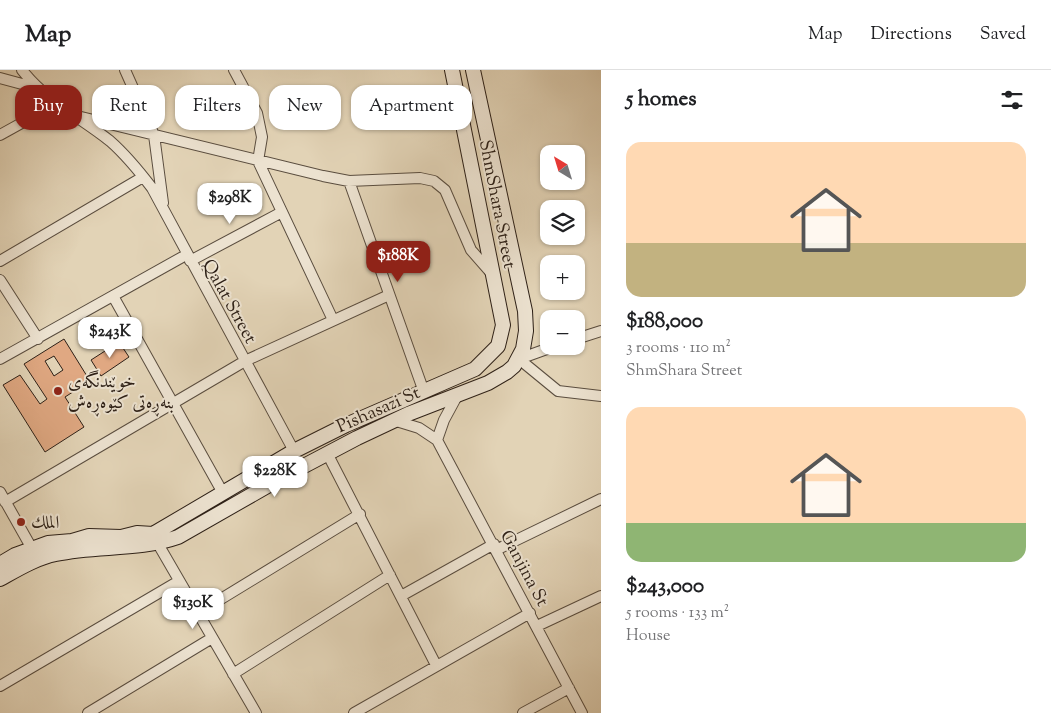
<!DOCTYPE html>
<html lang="en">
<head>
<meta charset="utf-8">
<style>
  body { margin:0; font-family:"Sorts Mill Goudy",Amiri,serif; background:#f2f2f2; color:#202124; height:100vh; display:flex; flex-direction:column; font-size:19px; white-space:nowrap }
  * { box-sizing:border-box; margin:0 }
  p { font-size:16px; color:#757577 }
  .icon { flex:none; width:28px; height:28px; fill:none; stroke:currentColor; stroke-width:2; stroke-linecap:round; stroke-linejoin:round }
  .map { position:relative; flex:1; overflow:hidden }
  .side { display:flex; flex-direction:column; background:#fff; width:450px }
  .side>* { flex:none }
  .hud { position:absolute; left:15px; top:15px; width:475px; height:45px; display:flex; gap:10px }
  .needle { width:32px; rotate:322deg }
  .fabs { position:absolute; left:540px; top:75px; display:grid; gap:10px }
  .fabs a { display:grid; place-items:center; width:45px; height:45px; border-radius:10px; background:#fff; box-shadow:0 1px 4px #0004; font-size:25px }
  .price { position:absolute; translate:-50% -42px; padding:0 11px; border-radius:10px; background:#fff; color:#222; font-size:16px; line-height:32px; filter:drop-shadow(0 1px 2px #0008) }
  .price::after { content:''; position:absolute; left:50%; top:30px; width:15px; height:11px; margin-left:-8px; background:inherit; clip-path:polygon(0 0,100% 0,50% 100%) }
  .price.current { background:#8f2418; color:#fff }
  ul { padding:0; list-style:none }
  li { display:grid; align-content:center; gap:10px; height:265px; padding:0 25px }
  li span { display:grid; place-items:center; height:155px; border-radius:15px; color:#555 }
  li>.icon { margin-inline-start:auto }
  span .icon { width:90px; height:90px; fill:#fffc; stroke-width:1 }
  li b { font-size:21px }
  h2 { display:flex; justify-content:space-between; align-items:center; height:60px; padding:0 25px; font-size:21px }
  .pill { padding:0 18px; border-radius:15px; background:#fff; box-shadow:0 1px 4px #0004; font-size:18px; line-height:45px }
  .pill.current { background:#8f2418; color:#fff }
  header { display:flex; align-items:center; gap:30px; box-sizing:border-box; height:70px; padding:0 25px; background:#fff; border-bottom:1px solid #e0e0e0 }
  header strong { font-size:24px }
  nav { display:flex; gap:28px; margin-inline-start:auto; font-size:18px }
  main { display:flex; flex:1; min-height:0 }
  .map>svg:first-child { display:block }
</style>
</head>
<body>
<header>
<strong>Map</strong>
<nav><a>Map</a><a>Directions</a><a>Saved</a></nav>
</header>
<main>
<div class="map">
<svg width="601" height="643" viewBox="0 0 601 643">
  <rect width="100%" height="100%" fill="#e2d3b6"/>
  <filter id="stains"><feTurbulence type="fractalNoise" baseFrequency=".004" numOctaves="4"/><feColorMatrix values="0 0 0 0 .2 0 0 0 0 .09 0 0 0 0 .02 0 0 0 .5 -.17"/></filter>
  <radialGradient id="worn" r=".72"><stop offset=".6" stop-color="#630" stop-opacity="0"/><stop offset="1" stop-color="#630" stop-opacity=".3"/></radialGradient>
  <path fill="#e0a882" stroke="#2d2017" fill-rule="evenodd" d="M 64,269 L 90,311 L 65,327 L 84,357 L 45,382 L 3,315 L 20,305 L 40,334 L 47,329 L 24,294 ZM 54,286 L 63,300 L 54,306 L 45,291 Z
    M 119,272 L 129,287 L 101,306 L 91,290 Z"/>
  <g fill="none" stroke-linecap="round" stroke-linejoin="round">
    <g stroke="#5a4d3f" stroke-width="12">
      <path id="minor" d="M 22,0 C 46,31 80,47 110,71 C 126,85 139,101 152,118 L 294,381
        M 125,0 L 154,65 L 163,133
        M 234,0 L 257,43 L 262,67 L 258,91 L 333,250
        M 0,8 L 37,18
        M 73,45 L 323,106 L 349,111 L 420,108 L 434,111 L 445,120 L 471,180 L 492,204
        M 0,65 L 56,34
        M 349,111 L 424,322
        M 0,191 L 143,107
        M 190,191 L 282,142
        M 0,210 L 38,269
        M 113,226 L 223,423
        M 576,269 L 601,261
        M 0,289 L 186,185
        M 519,289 L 558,321 L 601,326
        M 519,289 L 555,276
        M 393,350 L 419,358 L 437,370 L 582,643
        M 437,370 L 444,350 L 457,326
        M 327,383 L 436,595
        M 0,422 L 35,484
        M 5,432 L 245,291 L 389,225
        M 154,467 L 256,643
        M 496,480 L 601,429
        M 401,526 L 494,474
        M 198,543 L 360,444
        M 537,556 L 601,526
        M 233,604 L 390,505
        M 0,616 L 179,511
        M 88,643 L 212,568
        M 354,643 L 530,543
        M 523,643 L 569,618"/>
    </g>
    <g stroke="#2d2017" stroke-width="16">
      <path id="secondary" d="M 0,494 L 15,485 L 48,473 L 72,471 L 89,466 L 121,467 L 137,463 L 153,464 L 294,381 L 346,355 L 475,299 L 498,276 L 503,255 L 452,0
        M 0,509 C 18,499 36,488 56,484 C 97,475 138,481 178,467 L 283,407 L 357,368 L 408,344 L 488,313 L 507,302 L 514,296 L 523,279 L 526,261 L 525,241 L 473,0"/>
    </g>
    <use href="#minor" stroke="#ece2d0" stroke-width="10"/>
    <use href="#secondary" stroke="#ece2d0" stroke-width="14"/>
  </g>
  <g fill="#8f2418" stroke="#ece2d0" stroke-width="2">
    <circle cx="58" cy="321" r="5"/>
    <circle cx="21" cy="452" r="5"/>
  </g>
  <g text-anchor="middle" stroke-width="4" stroke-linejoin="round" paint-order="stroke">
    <g font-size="18" fill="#2d2017" stroke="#ece2d0">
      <text transform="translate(498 134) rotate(79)" y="6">ShmShara Street</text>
      <text transform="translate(230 231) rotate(61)" y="6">Qalat Street</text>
      <text transform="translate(378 339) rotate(-24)" y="6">Pishasazi St</text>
      <text transform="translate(525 498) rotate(62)" y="6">Ganjina St</text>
    </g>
    <g font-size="18" fill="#2d2017" stroke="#ece2d0" text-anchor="start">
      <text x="68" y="317">خوێندنگەی<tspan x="68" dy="21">بنەڕەتی کێوەڕەش</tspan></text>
      <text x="31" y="458">الملك</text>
    </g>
  </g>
  <rect width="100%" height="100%" filter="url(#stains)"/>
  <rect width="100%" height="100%" fill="url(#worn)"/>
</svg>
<div class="fabs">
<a><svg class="needle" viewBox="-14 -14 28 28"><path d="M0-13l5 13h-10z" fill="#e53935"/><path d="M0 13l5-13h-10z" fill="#757577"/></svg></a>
<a><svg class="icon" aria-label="layers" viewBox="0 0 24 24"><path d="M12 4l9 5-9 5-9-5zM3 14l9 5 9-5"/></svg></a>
<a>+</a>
<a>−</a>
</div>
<b class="price" style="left:230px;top:155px">$298K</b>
<b class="price current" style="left:398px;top:213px">$188K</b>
<b class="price" style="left:110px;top:289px">$243K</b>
<b class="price" style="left:275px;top:428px">$228K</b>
<b class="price" style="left:193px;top:560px">$130K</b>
<div class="hud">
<a class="pill current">Buy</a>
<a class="pill">Rent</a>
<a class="pill">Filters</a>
<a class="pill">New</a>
<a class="pill">Apartment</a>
</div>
</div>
<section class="side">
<h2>5 homes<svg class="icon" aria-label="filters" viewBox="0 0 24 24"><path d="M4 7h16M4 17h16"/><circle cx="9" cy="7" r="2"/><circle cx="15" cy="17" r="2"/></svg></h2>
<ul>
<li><span style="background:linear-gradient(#ffd9b3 65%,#c2b280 0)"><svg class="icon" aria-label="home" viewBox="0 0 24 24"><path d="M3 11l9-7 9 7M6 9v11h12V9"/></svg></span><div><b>$188,000</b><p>3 rooms · 110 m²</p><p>ShmShara Street</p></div></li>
<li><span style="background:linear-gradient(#ffd9b3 75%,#8fb573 0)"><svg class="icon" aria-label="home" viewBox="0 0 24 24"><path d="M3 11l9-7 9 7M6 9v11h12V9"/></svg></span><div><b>$243,000</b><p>5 rooms · 133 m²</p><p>House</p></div></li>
</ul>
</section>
</main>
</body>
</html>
